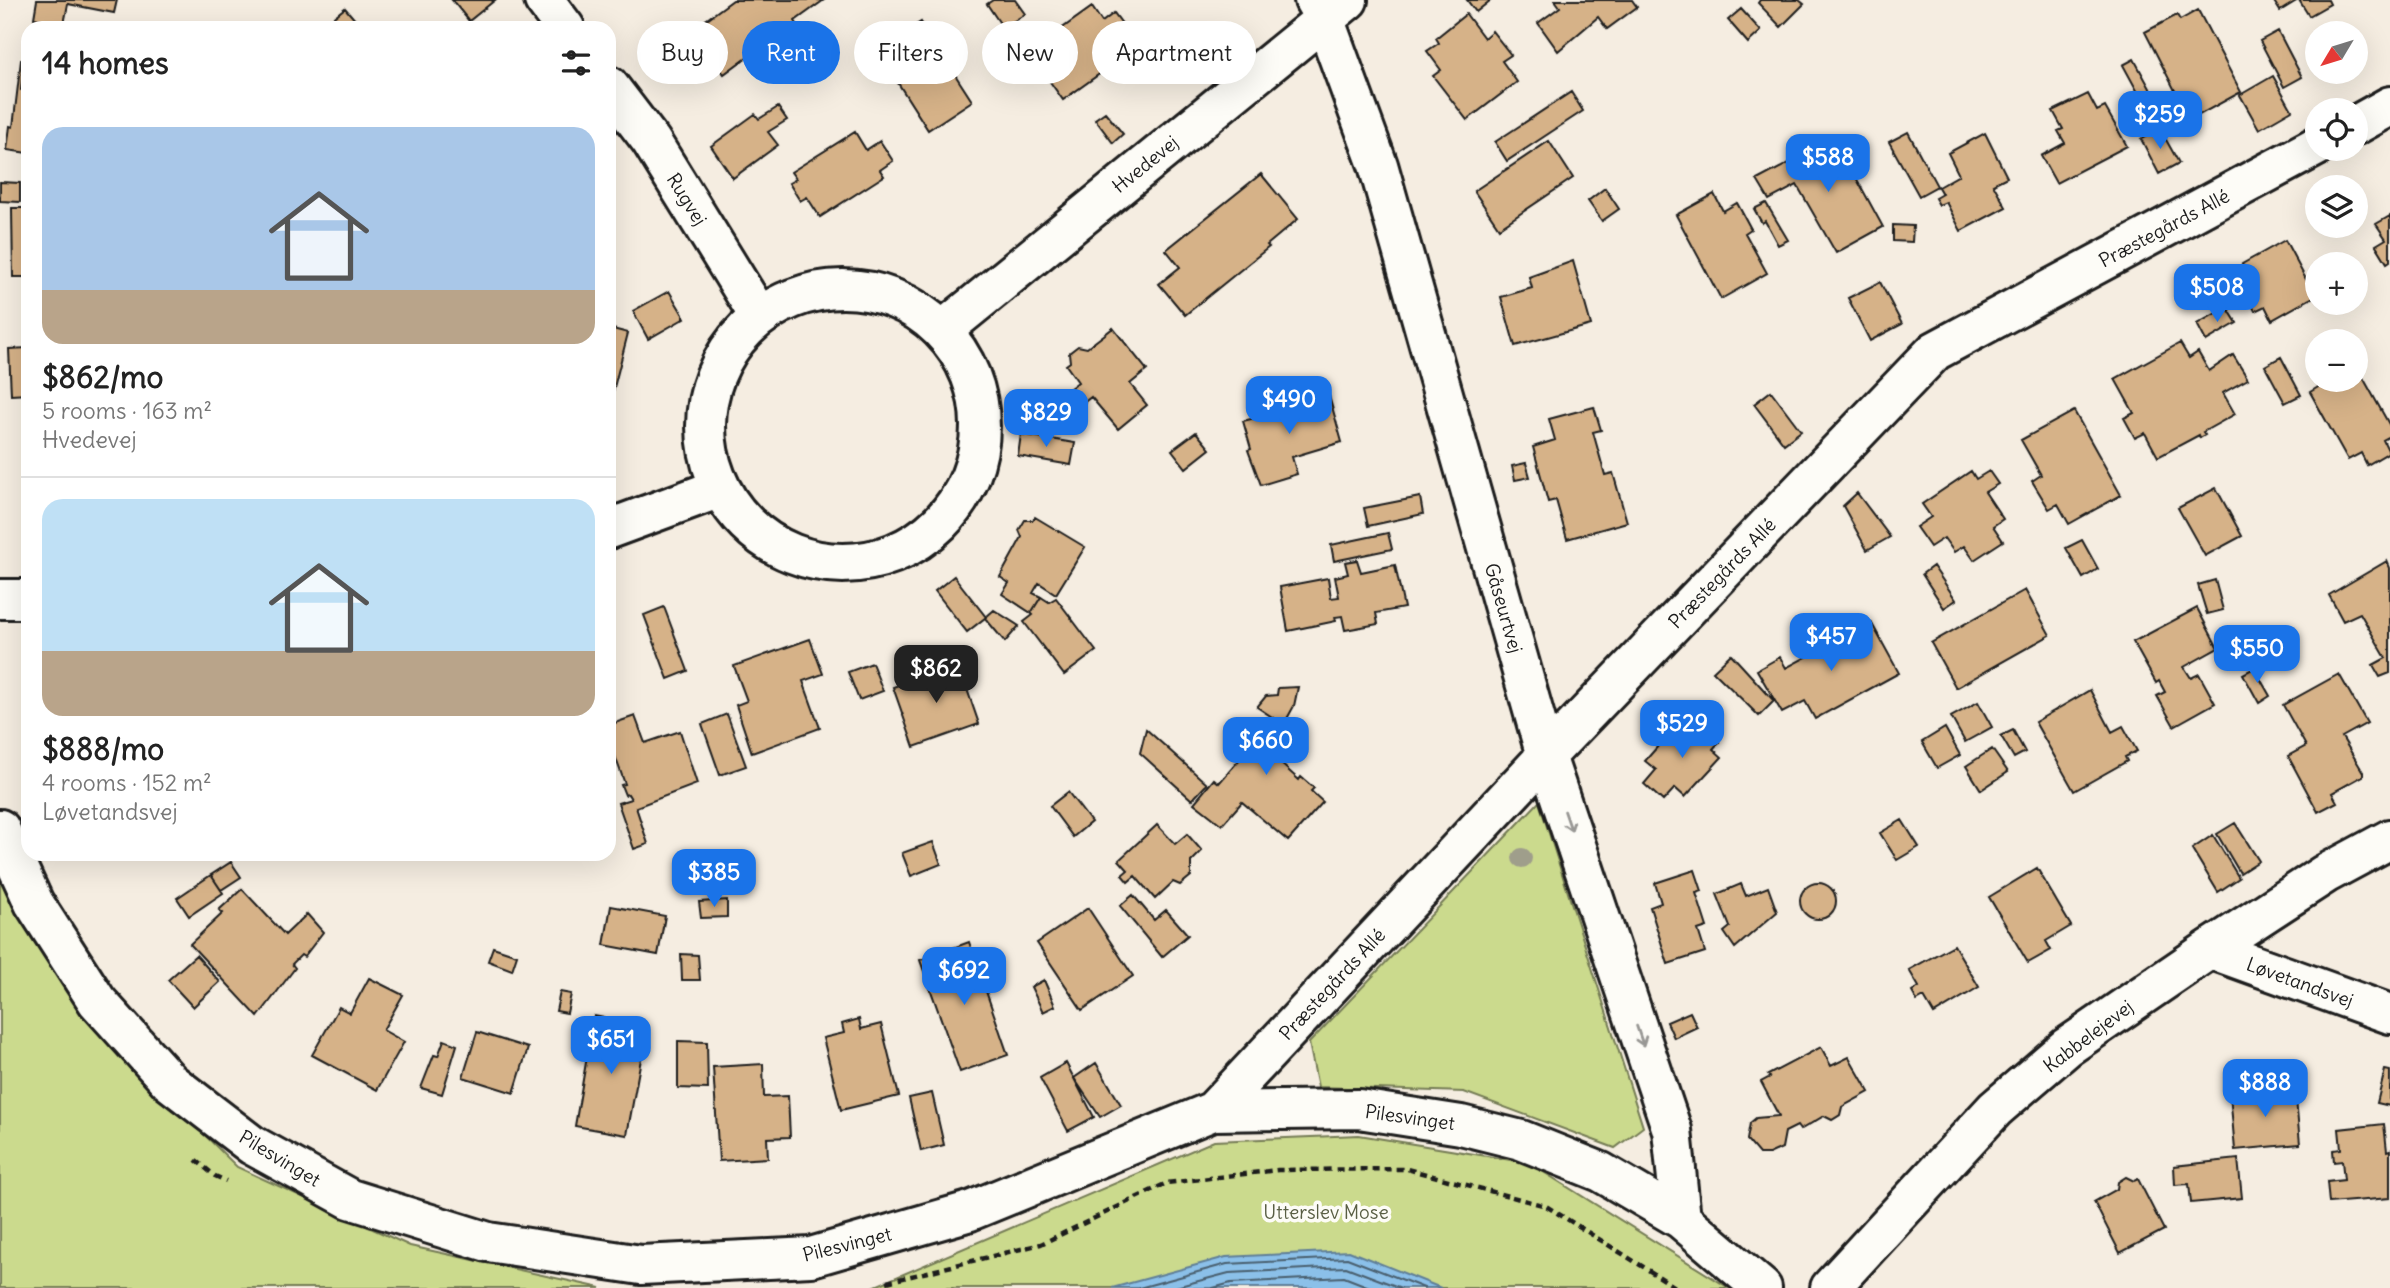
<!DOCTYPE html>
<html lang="en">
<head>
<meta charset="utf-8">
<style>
  body { margin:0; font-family:Delius,sans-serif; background:#f2f2f2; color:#222; height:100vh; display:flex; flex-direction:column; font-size:26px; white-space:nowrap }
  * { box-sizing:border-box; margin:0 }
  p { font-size:23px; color:#767676 }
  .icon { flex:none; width:38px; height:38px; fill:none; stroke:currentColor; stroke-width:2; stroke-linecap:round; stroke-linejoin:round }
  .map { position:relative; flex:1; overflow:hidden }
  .panel { position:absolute; left:21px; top:21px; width:595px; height:840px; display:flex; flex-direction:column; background:#fff; border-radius:21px; box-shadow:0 7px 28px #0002 }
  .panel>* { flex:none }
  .hud { position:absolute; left:637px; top:21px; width:665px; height:63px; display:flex; gap:14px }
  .needle { width:46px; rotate:232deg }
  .tools { position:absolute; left:2305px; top:21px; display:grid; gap:14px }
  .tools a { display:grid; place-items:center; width:63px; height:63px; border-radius:50%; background:#fff; box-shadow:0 7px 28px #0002; font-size:35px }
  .price { position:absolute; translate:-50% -60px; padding:0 16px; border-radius:14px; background:#1a73e8; color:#fff; font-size:23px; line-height:46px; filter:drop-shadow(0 2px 4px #0008) }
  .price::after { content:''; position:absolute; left:50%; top:42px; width:21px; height:16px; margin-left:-10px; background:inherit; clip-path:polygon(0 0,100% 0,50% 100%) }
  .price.active { background:#222; color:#fff }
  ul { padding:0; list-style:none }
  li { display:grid; align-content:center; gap:14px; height:371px; padding:0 21px }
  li+li { border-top:2px solid #e0e0e0 }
  li span { display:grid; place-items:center; height:217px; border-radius:21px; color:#555 }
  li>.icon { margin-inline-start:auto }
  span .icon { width:126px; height:126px; fill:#fffc; stroke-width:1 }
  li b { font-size:30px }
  h2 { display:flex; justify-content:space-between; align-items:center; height:84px; padding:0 21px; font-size:30px }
  .chip { padding:0 24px; border-radius:32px; background:#fff; box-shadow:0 7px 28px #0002; font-size:24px; line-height:63px }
  .chip.active { background:#1a73e8; color:#fff }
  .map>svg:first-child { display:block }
</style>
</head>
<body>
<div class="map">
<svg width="2390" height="1288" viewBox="0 0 2390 1288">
  <rect width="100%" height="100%" fill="#f5ede1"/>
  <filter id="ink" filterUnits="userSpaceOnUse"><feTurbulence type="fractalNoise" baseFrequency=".0143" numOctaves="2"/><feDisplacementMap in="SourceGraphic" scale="14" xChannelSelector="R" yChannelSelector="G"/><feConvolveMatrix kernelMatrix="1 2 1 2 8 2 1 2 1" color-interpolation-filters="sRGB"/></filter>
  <g filter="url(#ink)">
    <path fill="#cbda8d" stroke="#747b54" stroke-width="2" d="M 1539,802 L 1643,1127 L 1615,1148 L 1464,1092 L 1318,1087 L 1309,1043 Z
      M 0,866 L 91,1023 L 237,1167 L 410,1246 L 601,1288 L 0,1288 Z
      M 1359,1135 L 1529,1163 L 1729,1288 L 871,1288 L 1214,1141 Z"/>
    <path fill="#8bc0e9" stroke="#5f7e97" stroke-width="2" d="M 1349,1251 L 1441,1288 L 1112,1288 L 1226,1257 Z"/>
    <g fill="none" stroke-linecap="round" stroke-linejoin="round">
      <path stroke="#485e6e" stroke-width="2" d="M 1139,1288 L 1227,1264 L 1347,1258 L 1424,1288
        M 1172,1288 L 1229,1273 L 1346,1267 L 1401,1288
        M 1213,1288 L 1231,1283 L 1344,1277 L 1372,1288"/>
    </g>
    <path fill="#d6b288" stroke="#1c1c1c" stroke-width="2" d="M 37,0 L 117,0 L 114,13 L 68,4 L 64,24 L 34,18 Z
      M 452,0 L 495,0 L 469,21 Z
      M 733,0 L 824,0 L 795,21 L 805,35 L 776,57 L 766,43 L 724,74 L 692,30 Z
      M 993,0 L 1015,0 L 1025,14 L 1003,28 L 987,4 Z
      M 1467,0 L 1491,0 L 1476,12 Z
      M 1555,0 L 1632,0 L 1637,7 L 1607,29 L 1598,17 L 1558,51 L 1538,23 L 1560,7 Z
      M 1760,0 L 1799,0 L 1804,4 L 1781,27 L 1758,3 Z
      M 2273,0 L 2298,0 L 2280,11 Z
      M 2299,0 L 2328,0 L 2330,4 L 2309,16 Z
      M 1092,7 L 1102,22 L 1114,13 L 1129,33 L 1116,42 L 1126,55 L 1063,100 L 1029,52 Z
      M 345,8 L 362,28 L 320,28 Z
      M 1741,9 L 1761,31 L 1748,43 L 1728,20 Z
      M 2198,10 L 2241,92 L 2190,120 L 2145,32 L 2177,15 L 2180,20 Z
      M 1466,14 L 1484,38 L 1492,31 L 1511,55 L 1502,61 L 1517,82 L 1467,120 L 1433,76 L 1441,70 L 1427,51 L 1439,43 L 1436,38 Z
      M 921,22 L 972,101 L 928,130 L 877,50 Z
      M 2278,31 L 2302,77 L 2284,87 L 2260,41 Z
      M 2134,59 L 2152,92 L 2141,98 L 2123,65 Z
      M 21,60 L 24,60 L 21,90 L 28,91 L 28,153 L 7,150 L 10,126 L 13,127 Z
      M 2273,76 L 2292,110 L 2259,129 L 2240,95 Z
      M 1571,92 L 1583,111 L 1507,161 L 1495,142 Z
      M 2088,94 L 2097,111 L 2105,107 L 2127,146 L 2056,183 L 2041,156 L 2065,143 L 2058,131 L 2063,129 L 2053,111 Z
      M 778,107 L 787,120 L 768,132 L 778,145 L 733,178 L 711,146 L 755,114 L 759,119 Z
      M 1105,112 L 1123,134 L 1113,143 L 1095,119 Z
      M 2160,129 L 2179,163 L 2159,174 L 2141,139 Z
      M 855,132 L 866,150 L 880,141 L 893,161 L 880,170 L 884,176 L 820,217 L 807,197 L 800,201 L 789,183 L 796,179 L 791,172 Z
      M 1908,132 L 1937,186 L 1919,196 L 1889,142 Z
      M 1985,133 L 2007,177 L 1993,184 L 2006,207 L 1961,231 L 1946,202 L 1939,205 L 1935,198 L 1942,194 L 1938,187 L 1959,175 L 1948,153 Z
      M 1835,139 L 1883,227 L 1836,253 L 1797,185 L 1769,200 L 1757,180 Z
      M 1549,141 L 1573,178 L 1499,228 L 1474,191 Z
      M 1261,174 L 1298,219 L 1267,245 L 1269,247 L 1185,315 L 1159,284 L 1180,267 L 1166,250 Z
      M 0,182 L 20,183 L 20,202 L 0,201 Z
      M 1605,188 L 1619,209 L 1602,221 L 1588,201 Z
      M 1714,194 L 1723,211 L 1737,203 L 1751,229 L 1745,233 L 1767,273 L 1721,299 L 1676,215 Z
      M 1766,203 L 1788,240 L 1778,245 L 1765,221 L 1762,223 L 1754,209 Z
      M 12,208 L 28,208 L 28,277 L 13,277 Z
      M 2390,216 L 2390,261 L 2387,263 L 2376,245 L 2386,239 L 2376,224 Z
      M 1893,225 L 1913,226 L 1912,242 L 1893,241 Z
      M 2285,240 L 2315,296 L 2272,320 L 2265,306 L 2255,311 L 2242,286 L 2252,281 L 2242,264 Z
      M 1573,261 L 1591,325 L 1515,346 L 1501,297 L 1532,288 L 1529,277 Z
      M 1880,282 L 1902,324 L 1870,341 L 1848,298 Z
      M 669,291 L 685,318 L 648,339 L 633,311 Z
      M 2227,307 L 2237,323 L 2206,341 L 2197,324 Z
      M 609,328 L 628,333 L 609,407 Z
      M 1113,328 L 1147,370 L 1130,384 L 1147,405 L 1118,429 L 1091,397 L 1082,404 L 1069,389 L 1078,382 L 1066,365 L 1070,362 L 1069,353 L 1078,346 L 1087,348 Z
      M 2180,343 L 2189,358 L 2198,352 L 2209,371 L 2233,355 L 2248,379 L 2223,393 L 2235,414 L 2203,432 L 2205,435 L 2200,438 L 2199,435 L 2158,457 L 2145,433 L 2135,438 L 2124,418 L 2134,413 L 2115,379 Z
      M 28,348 L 28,394 L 11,395 L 9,349 Z
      M 2281,357 L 2301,395 L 2285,403 L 2265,366 Z
      M 2356,365 L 2390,426 L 2390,436 L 2383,440 L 2389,452 L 2367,465 L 2361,453 L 2348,460 L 2310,392 L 2330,380 L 2356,380 Z
      M 1771,391 L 1801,431 L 1784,444 L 1754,404 Z
      M 1329,396 L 1342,442 L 1292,457 L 1297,474 L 1261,485 L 1248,450 L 1251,449 L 1243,421 L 1259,417 L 1257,411 L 1287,402 L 1289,408 Z
      M 1594,407 L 1601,430 L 1593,432 L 1605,475 L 1613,473 L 1627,522 L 1567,539 L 1556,500 L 1548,502 L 1533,447 L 1555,440 L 1549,419 Z
      M 2074,411 L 2121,495 L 2069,524 L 2058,504 L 2049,509 L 2032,481 L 2041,475 L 2021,440 Z
      M 1196,432 L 1210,449 L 1186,468 L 1172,450 Z
      M 1021,434 L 1075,443 L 1071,465 L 1018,456 Z
      M 1526,463 L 1530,477 L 1515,480 L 1512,466 Z
      M 1971,471 L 1976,479 L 1989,471 L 1998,484 L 1985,492 L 2003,519 L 1993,526 L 2003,541 L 1974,560 L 1964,546 L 1954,552 L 1944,538 L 1930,547 L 1916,527 L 1931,517 L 1922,504 Z
      M 2216,488 L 2242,536 L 2205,556 L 2178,508 Z
      M 1857,493 L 1890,537 L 1867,550 L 1843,506 Z
      M 1420,497 L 1423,514 L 1368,526 L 1364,508 Z
      M 1035,517 L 1085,547 L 1056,594 L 1039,583 L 1033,593 L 1041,597 L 1031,613 L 1002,594 L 1009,583 L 1000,577 L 1022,537 L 1019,530 L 1025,520 L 1033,520 Z
      M 1388,533 L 1392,549 L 1334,561 L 1331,545 Z
      M 2082,540 L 2098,569 L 2083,578 L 2066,548 Z
      M 1357,560 L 1361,572 L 1395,565 L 1404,608 L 1376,613 L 1378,624 L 1345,630 L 1342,616 L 1335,617 L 1336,621 L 1288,631 L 1280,587 L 1328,578 L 1331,598 L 1339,597 L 1335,577 L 1348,574 L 1345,562 Z
      M 2387,561 L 2390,568 L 2390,673 L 2380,677 L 2373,665 L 2386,658 L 2360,613 L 2343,621 L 2329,595 Z
      M 1933,566 L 1956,600 L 1944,608 L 1922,574 Z
      M 954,576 L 986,617 L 994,610 L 1019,626 L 1005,642 L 985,618 L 967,632 L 935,591 Z
      M 2215,580 L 2223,610 L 2207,614 L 2198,585 Z
      M 2025,590 L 2050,635 L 1956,688 L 1931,643 Z
      M 1041,597 L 1049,602 L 1056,598 L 1096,651 L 1064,675 L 1024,622 L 1033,615 L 1031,613 Z
      M 664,607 L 688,671 L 668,679 L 644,615 Z
      M 2197,608 L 2218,648 L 2184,667 L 2191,678 L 2199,674 L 2215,703 L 2174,726 L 2157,696 L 2165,692 L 2159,681 L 2156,683 L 2133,642 Z
      M 1871,622 L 1899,673 L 1815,719 L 1805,701 L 1782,713 L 1757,670 L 1780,657 L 1786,668 Z
      M 810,639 L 823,674 L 803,681 L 820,728 L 752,753 L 736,705 L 747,701 L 734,666 Z
      M 1731,654 L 1774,701 L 1759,716 L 1713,671 Z
      M 872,663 L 883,691 L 859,700 L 848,672 Z
      M 958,663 L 979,724 L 914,747 L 893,687 Z
      M 2254,668 L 2270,696 L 2259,703 L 2243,674 Z
      M 2339,674 L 2367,723 L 2342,737 L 2363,772 L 2363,776 L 2332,793 L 2337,802 L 2318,812 L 2288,756 L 2306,746 L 2283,705 Z
      M 1298,687 L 1294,706 L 1283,726 L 1299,739 L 1279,762 L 1299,780 L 1301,777 L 1314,788 L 1311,791 L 1323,802 L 1288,841 L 1242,802 L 1222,825 L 1194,803 L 1214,779 L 1219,783 L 1275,719 L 1257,707 L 1266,696 L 1277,695 L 1278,688 Z
      M 2090,690 L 2112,732 L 2123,726 L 2137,751 L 2125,757 L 2127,761 L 2074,791 L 2035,722 Z
      M 1978,702 L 1992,727 L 1965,742 L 1951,717 Z
      M 727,714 L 746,766 L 720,775 L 702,724 Z
      M 635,716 L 645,743 L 680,731 L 697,784 L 636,807 L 648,844 L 634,849 L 618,803 L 631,799 L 628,794 L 625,795 L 621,785 L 625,784 L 615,756 L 609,758 L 609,725 Z
      M 1680,721 L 1690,729 L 1697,722 L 1719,742 L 1713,749 L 1722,757 L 1685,797 L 1675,788 L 1663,801 L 1644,784 L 1656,770 L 1645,761 Z
      M 1945,728 L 1960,755 L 1937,768 L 1922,742 Z
      M 1146,729 L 1207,784 L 1192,800 L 1140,753 Z
      M 2013,730 L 2025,752 L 2014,758 L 2001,736 Z
      M 1992,749 L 2008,772 L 1981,790 L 1966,766 Z
      M 1068,792 L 1091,822 L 1073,837 L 1050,806 Z
      M 1902,820 L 1919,847 L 1897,860 L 1880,833 Z
      M 2235,823 L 2259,861 L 2240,873 L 2217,834 Z
      M 1157,825 L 1175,844 L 1187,834 L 1202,851 L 1191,862 L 1191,876 L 1180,885 L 1173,882 L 1155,899 L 1135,876 L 1128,882 L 1122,875 L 1128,870 L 1119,860 Z
      M 2213,835 L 2239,878 L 2218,892 L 2192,849 Z
      M 933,842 L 941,864 L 911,876 L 902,853 Z
      M 448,854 L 473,854 L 474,857 L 449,861 Z
      M 231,862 L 241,877 L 221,890 L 211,875 Z
      M 2037,868 L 2071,926 L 2046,941 L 2051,950 L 2028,963 L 1989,897 Z
      M 1695,870 L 1702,891 L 1696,893 L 1707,927 L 1698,930 L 1705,952 L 1668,964 L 1650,907 L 1661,903 L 1655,883 Z
      M 211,875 L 223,893 L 189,916 L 177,898 Z
      M1800 901a18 18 0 1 1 36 0a18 18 0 1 1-36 0Z
      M 1741,884 L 1746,896 L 1768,887 L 1777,912 L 1735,948 L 1724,932 L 1730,927 L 1717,894 Z
      M 242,889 L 285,935 L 307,914 L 323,932 L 304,957 L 301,955 L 292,964 L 295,968 L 258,1017 L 190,944 L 223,913 L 219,910 Z
      M 1133,895 L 1154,920 L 1166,910 L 1188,935 L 1162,957 L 1120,906 Z
      M 727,900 L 727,917 L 701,918 L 699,902 Z
      M 611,906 L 665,916 L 658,955 L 604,945 Z
      M 1088,908 L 1133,976 L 1082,1010 L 1037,943 Z
      M 969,942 L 1008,1055 L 960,1072 L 920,960 Z
      M 1954,945 L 1979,987 L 1934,1014 L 1924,997 L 1917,1001 L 1912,992 L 1919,987 L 1909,970 Z
      M 493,947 L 517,955 L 512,970 L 488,961 Z
      M 681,954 L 698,955 L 700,980 L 682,980 Z
      M 196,955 L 220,982 L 193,1007 L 168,980 Z
      M 369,978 L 403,995 L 383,1030 L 404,1042 L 377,1090 L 312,1055 L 339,1007 L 350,1013 Z
      M 1044,980 L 1055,1006 L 1043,1012 L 1031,987 Z
      M 560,992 L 571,994 L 567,1013 L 556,1011 Z
      M 1690,1012 L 1697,1027 L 1674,1038 L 1667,1022 Z
      M 594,1016 L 647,1026 L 627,1135 L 575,1126 Z
      M 859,1019 L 861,1029 L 881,1024 L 899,1096 L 841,1110 L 823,1038 L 844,1033 L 842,1024 Z
      M 477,1032 L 528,1048 L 514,1093 L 463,1077 Z
      M 444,1040 L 457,1045 L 442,1094 L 421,1088 L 434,1055 L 438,1056 Z
      M 678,1041 L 707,1042 L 708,1089 L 678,1088 Z
      M 1821,1047 L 1831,1066 L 1849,1057 L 1869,1092 L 1842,1107 L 1840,1115 L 1832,1120 L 1824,1116 L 1800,1130 L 1797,1126 L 1785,1132 L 1782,1148 L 1769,1154 L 1759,1154 L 1747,1140 L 1750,1123 L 1756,1118 L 1779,1116 L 1761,1082 L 1770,1077 L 1768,1075 Z
      M 1066,1063 L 1094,1117 L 1068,1131 L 1040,1078 Z
      M 1096,1063 L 1121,1105 L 1100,1117 L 1074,1078 Z
      M 763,1064 L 764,1097 L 788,1096 L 790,1137 L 767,1138 L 768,1158 L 719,1161 L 713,1067 Z
      M 2385,1070 L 2390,1071 L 2390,1106 L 2377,1103 Z
      M 2295,1088 L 2300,1144 L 2235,1150 L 2230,1094 Z
      M 932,1093 L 944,1145 L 921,1151 L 909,1098 Z
      M 2384,1124 L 2387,1151 L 2390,1150 L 2390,1198 L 2329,1203 L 2327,1182 L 2344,1180 L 2342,1161 L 2334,1162 L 2333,1150 L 2341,1149 L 2339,1129 Z
      M 2238,1159 L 2242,1198 L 2191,1203 L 2189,1184 L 2175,1185 L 2174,1166 Z
      M 2126,1177 L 2134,1181 L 2138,1179 L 2164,1230 L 2120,1253 L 2094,1202 L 2117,1189 L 2118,1182 Z"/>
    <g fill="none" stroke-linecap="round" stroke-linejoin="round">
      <g stroke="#1c1c1c" stroke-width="44">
        <path id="minor" d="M 544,0 L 565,28
          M 1314,0 L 1324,18 L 1378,165 L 1546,756 L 1672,1130 L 1681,1219
          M 609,86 L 651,141 L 759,316
          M 2356,125 L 2390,106
          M706 426a137 137 0 1 1 274 0a137 137 0 1 1-274 0Z
          M 943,330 L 1348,0
          M 609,529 L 720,488
          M 0,599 L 28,599
          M 0,829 L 34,903 L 97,1001 L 170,1082 L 252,1145 L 350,1199 L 488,1242 L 641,1265 L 811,1257 L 970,1211 L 1213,1111 L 1359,1109 L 1461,1125 L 1521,1140 L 1601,1172 L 1681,1219 L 1762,1288
          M 2210,949 L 2390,1014
          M 1213,1111 L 1546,756 L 1935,351 L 2317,146
          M 1830,1288 L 1995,1109 L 2067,1047 L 2210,949 L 2325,874 L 2390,839"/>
      </g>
      <path stroke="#1c1c1c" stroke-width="4.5" stroke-dasharray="7 5" stroke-linecap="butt" d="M 196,1160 L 215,1176 L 226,1181
        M 887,1282 L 1041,1244 L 1167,1183 L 1278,1170 L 1407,1169 L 1546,1206 L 1677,1288"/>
      <use href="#minor" stroke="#fdfcf7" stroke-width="38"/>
    </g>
    <circle fill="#9f9e8b" cx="1522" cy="858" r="10"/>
    <defs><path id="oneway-shaft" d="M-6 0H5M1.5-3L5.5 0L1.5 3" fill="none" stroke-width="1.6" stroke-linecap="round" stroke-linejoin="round" transform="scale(1.75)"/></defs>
    <g stroke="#989794">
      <use href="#oneway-shaft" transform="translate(1568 821) rotate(71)"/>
      <use href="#oneway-shaft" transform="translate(1640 1036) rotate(71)"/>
    </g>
  </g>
  <g text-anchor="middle" stroke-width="7" stroke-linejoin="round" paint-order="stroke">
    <g font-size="19" fill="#1c1c1c" stroke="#fdfcf7">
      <text transform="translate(1145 164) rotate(-39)" y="7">Hvedevej</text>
      <text transform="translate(687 199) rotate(58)" y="7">Rugvej</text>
      <text transform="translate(2164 228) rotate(-28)" y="7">Præstegårds Allé</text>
      <text transform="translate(1722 573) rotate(-46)" y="7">Præstegårds Allé</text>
      <text transform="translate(1504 608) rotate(74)" y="7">Gåseurtvej</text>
      <text transform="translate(2300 982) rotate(20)" y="7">Løvetandsvej</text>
      <text transform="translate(1332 984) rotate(-47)" y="7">Præstegårds Allé</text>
      <text transform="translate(2088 1036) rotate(-37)" y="7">Kabbelejevej</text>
      <text transform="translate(1410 1117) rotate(8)" y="7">Pilesvinget</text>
      <text transform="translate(280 1158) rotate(31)" y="7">Pilesvinget</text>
      <text transform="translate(847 1244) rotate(-14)" y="7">Pilesvinget</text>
    </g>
    <g font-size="19" fill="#595e44" stroke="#fdfcf7">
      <text x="1326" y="1219">Utterslev Mose</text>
    </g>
  </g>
</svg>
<div class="tools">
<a><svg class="needle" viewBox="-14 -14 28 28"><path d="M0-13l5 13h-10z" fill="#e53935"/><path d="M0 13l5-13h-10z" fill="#767676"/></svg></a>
<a><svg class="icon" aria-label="locate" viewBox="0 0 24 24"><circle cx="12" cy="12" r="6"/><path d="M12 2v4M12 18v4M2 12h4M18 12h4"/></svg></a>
<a><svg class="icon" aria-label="layers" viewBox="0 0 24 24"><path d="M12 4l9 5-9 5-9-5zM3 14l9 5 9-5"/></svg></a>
<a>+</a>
<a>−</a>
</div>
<b class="price" style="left:2160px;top:151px">$259</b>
<b class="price" style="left:1828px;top:194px">$588</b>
<b class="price" style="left:2217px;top:324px">$508</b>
<b class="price" style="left:1289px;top:436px">$490</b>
<b class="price" style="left:1046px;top:449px">$829</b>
<b class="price" style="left:1831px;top:673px">$457</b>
<b class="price" style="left:2257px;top:685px">$550</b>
<b class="price active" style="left:936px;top:705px">$862</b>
<b class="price" style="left:1682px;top:760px">$529</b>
<b class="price" style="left:1266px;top:777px">$660</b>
<b class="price" style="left:714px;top:909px">$385</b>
<b class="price" style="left:964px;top:1007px">$692</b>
<b class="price" style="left:611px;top:1076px">$651</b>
<b class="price" style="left:2265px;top:1119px">$888</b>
<div class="hud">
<a class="chip">Buy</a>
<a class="chip active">Rent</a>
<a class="chip">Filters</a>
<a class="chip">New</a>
<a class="chip">Apartment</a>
</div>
<section class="panel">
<h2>14 homes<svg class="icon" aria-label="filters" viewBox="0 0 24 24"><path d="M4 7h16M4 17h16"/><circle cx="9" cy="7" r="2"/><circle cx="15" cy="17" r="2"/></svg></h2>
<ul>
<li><span style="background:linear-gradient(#a9c7e8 75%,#b9a48a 0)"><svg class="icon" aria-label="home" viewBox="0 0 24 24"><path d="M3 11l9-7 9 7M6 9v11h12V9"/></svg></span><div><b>$862/mo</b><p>5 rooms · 163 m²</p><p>Hvedevej</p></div></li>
<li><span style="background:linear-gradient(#bfe0f5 70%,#b9a48a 0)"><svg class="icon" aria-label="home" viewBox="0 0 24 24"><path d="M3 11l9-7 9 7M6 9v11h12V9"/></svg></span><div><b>$888/mo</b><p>4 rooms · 152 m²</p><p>Løvetandsvej</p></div></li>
</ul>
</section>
</div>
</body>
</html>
